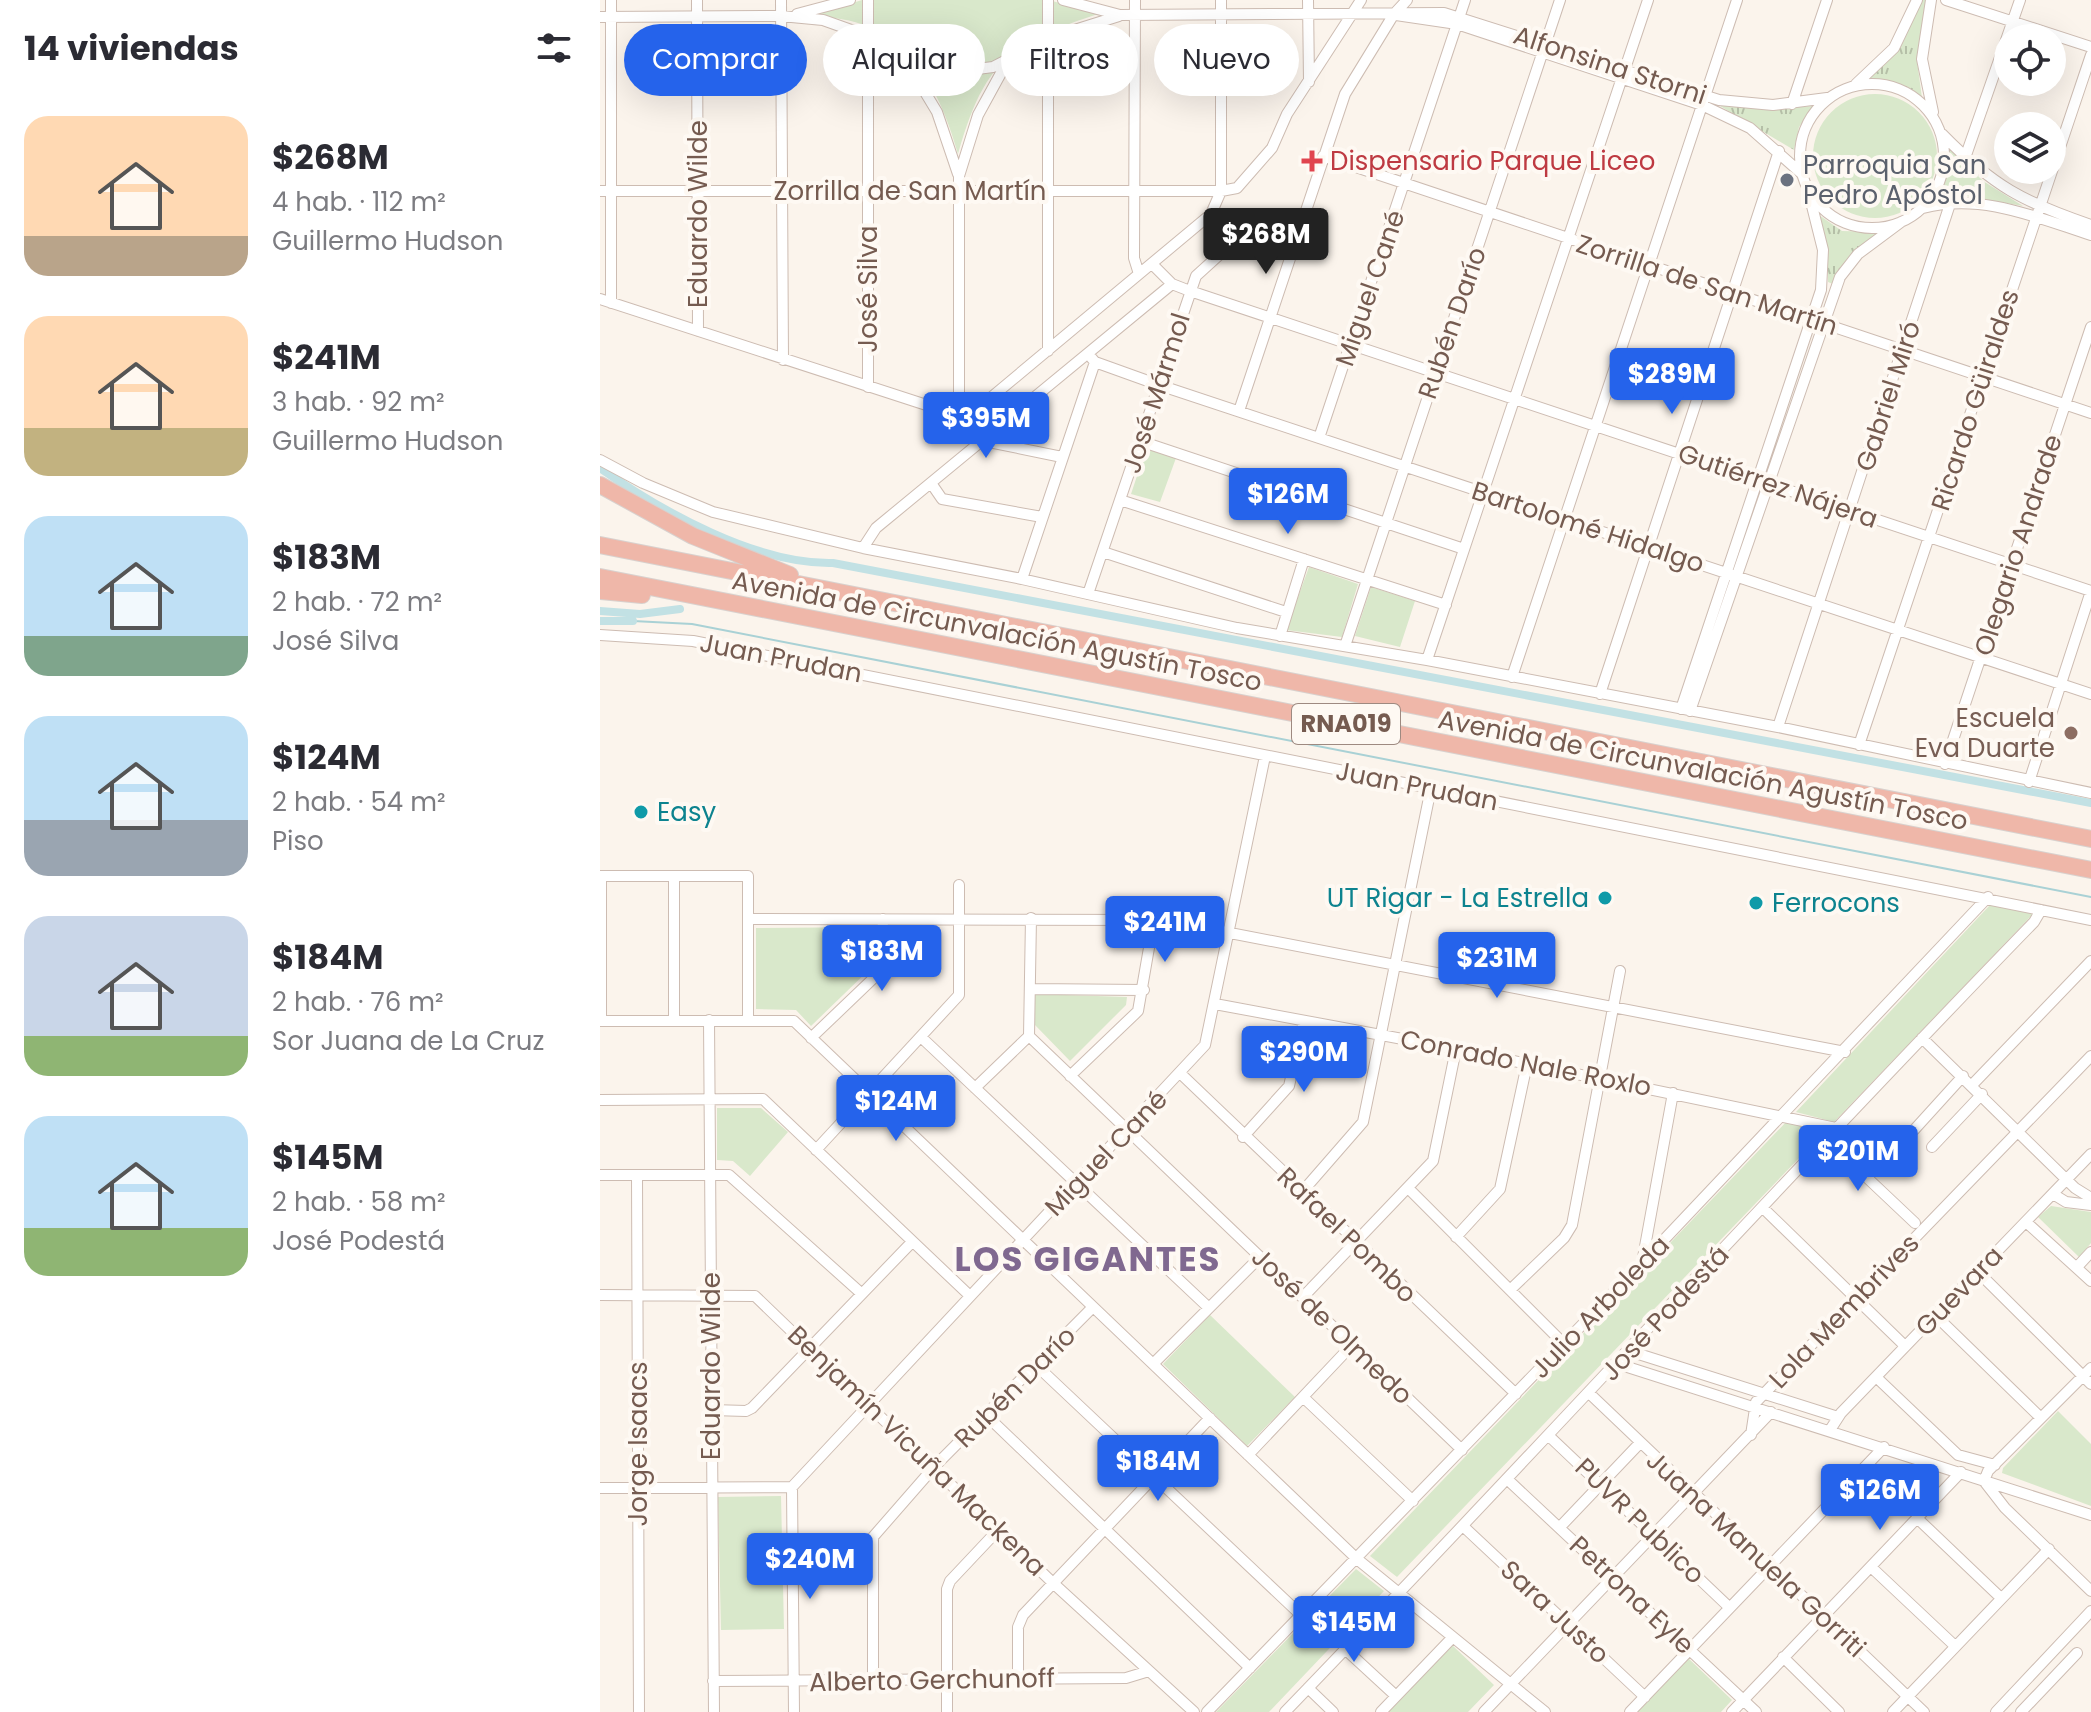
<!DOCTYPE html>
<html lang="es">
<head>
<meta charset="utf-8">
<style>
  body { margin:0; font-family:Poppins,sans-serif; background:#f2f2f3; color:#2b2b33; height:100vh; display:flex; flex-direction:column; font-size:30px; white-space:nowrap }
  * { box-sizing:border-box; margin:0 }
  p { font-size:26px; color:#7c7c81 }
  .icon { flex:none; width:44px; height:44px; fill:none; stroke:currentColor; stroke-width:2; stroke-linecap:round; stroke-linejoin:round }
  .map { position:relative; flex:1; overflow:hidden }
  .side { display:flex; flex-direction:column; background:#fff; width:600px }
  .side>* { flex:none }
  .banner { position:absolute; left:24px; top:24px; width:760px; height:72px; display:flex; gap:16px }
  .fabs { position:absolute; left:1394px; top:24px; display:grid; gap:16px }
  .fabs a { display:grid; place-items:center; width:72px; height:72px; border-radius:50%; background:#fff; box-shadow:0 8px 32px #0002; font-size:40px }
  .price { position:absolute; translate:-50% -68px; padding:0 18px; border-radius:8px; background:#2563eb; color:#fff; font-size:26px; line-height:52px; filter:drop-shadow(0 2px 4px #0008) }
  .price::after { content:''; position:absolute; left:50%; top:48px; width:24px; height:18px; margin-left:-12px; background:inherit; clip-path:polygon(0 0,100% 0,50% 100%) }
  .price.current { background:#222; color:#fff }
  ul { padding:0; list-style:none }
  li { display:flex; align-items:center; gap:24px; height:200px; padding:0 24px }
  li span { display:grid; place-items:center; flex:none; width:224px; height:160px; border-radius:24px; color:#555 }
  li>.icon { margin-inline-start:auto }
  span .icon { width:96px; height:96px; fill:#fffc; stroke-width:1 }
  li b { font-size:34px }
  h2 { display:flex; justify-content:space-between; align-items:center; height:96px; padding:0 24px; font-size:34px }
  .chip { padding:0 28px; border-radius:36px; background:#fff; box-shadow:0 8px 32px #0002; font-size:28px; line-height:72px }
  .chip.current { background:#2563eb; color:#fff }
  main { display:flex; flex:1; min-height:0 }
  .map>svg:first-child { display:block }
</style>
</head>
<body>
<main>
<section class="side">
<h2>14 viviendas<svg class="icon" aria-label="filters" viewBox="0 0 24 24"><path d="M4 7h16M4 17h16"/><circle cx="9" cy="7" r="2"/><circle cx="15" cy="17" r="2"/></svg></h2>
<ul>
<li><span style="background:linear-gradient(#ffd9b3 75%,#b9a48a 0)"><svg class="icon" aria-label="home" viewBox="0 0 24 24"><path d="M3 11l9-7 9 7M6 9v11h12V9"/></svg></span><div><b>$268M</b><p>4 hab. · 112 m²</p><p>Guillermo Hudson</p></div></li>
<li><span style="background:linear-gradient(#ffd9b3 70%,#c2b280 0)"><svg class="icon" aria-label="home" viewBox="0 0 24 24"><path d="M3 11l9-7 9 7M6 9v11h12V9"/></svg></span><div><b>$241M</b><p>3 hab. · 92 m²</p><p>Guillermo Hudson</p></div></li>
<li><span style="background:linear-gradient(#bfe0f5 75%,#7fa58c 0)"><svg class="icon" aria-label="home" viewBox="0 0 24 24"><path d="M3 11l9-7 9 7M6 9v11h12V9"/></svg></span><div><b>$183M</b><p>2 hab. · 72 m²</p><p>José Silva</p></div></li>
<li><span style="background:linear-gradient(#bfe0f5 65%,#9aa5b1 0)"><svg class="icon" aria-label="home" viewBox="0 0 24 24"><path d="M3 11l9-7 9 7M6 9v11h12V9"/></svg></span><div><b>$124M</b><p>2 hab. · 54 m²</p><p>Piso</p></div></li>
<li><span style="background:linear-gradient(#c9d6e8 75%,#8fb573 0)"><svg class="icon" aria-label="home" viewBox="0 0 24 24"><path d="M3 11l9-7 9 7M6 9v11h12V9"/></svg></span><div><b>$184M</b><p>2 hab. · 76 m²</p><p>Sor Juana de La Cruz</p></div></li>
<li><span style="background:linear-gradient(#bfe0f5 70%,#8fb573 0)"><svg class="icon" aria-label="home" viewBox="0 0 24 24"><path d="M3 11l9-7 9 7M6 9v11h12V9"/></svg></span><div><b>$145M</b><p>2 hab. · 58 m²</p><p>José Podestá</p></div></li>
</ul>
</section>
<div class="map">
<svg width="1491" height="1712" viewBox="0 0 1491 1712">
  <defs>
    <pattern id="grass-tufts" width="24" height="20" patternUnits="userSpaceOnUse" patternTransform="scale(2)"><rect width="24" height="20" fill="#d9e8cb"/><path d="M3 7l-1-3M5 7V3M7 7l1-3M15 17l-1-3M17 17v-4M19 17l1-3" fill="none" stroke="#b5bfa7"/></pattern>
  </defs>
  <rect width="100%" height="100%" fill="#fbf4ec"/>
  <path fill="url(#grass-tufts)" d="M 1321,0 L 1326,0 L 1317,61 L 1322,98 L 1309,88 L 1266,79 L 1295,53 Z
    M 1115,103 L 1169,109 L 1213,106 L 1199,127 L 1194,150 Z
    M 1347,144 L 1383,181 L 1423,206 L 1366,196 L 1328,204 L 1345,177 Z
    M 1219,215 L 1242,231 L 1281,232 L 1233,284 L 1228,282 L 1228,257 Z"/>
  <path fill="#d9e8cb" d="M 262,0 L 449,0 L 498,14 C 409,43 384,62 358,154 C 343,102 321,51 268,27 C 253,19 231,18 214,15 Z
    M1213 156a62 62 0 1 1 124 0a62 62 0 1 1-124 0Z
    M 546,449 L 576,458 L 560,502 L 531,494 Z
    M 709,567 L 758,584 L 742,637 L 686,630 Z
    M 771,587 L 815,601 L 800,647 L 755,636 Z
    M 1390,905 L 1433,914 L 1234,1122 L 1196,1112 Z
    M 275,927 L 274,965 L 211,1026 L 196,1010 L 156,1009 L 156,928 Z
    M 435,994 L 527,997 L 526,1005 L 470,1061 L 435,1025 Z
    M 117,1108 L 161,1108 L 188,1132 L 150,1176 L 133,1161 L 117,1160 Z
    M 1188,1120 L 1226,1130 L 797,1577 L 770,1556 Z
    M 1451,1206 L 1491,1212 L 1491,1243 L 1479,1257 L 1438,1217 Z
    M 610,1315 L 695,1397 L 647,1446 L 563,1364 Z
    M 1458,1411 L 1491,1444 L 1491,1506 L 1402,1473 L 1403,1468 Z
    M 181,1496 L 184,1629 L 121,1630 L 118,1497 Z
    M 756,1569 L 784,1591 L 669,1712 L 616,1712 Z
    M 852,1645 L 894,1685 L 868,1712 L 788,1712 Z
    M 1088,1658 L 1132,1700 L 1121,1712 L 1036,1712 Z"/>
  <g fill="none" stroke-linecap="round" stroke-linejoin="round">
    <path stroke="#a9d1d5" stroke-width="2" d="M 33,621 L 92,624 L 1491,897"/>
    <path stroke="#c2e1e4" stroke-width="8" d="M 0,468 C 61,511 157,565 233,563 L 1491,803
      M 0,611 L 40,614 L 80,609
      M 0,621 L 33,621"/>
    <g stroke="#cdbcb2" stroke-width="12">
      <path id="minor" d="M 97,0 L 98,331
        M 181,0 L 183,360
        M 268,0 L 268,387
        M 463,0 L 520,15 L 844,13 L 1119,100 L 1173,105 L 1227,98
        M 535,0 L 534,258 L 539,274
        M 708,0 L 709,82
        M 1331,0 L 1322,59 L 1333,112
        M 1346,0 L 1491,47
        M 197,14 L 250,0
        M 796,15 L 857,24 L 1102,105 L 1150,128 L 1201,173
        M 0,17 L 181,16 L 223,20 L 268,36 L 305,59 L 354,72 L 393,67 L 449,38 L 519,16
        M 305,59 L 337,112 L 358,174
        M1200 156a72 72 0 1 1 144 0a72 72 0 1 1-144 0Z
        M 1256,84 L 1294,48 L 1317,0
        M 1192,104 L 1227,0
        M 1342,134 C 1393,186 1423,202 1491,225
        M 723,156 L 1491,413
        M 1365,158 L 1420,0
        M 0,191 L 621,191 L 621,0
        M 1323,208 C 1382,193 1435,217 1491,235
        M 552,264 L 572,284 L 590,291 L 1491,591
        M 0,299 L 351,413 L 370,415 L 611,214 L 621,191 L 637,188 L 672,148 L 687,114 L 761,0
        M 11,303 L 11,0
        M 448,351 L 448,0
        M 489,355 L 495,362 L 559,385 L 1491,694
        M 639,411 L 745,94 L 794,14 L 807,0
        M 359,415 L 359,176 L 378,115 L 407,62
        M 386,438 L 389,442 L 462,457
        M 719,438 L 865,0
        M 540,441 L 864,549
        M 0,460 L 43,483 L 113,512 L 263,548 L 422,579 L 637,628 L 827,660 L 1178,727 L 1491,793
        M 331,483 L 342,499 L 442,517
        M 520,500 L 846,605
        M 263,548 L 276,528 L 572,284
        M 503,552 L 686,612
        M 422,579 L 495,362
        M 488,594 L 596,276 L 662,216
        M 0,635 L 93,641 L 1491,920
        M 680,636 L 704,559
        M 745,646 L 960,0
        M 827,660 L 1048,0
        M 912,677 L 1137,0
        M 1000,694 L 1179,151
        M 1081,709 L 1221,290 L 1223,250 L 1208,190
        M 1090,711 L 1240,277 L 1258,254 L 1301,222
        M 1178,727 L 1351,201
        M 1259,745 L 1491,55
        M 1345,764 L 1491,327
        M 1429,782 L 1491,591
        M 0,876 L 148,876 L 148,1019
        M 1,876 L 1,1021
        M 74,876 L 74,1020
        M 148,919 L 563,920 L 1245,1052
        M 430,989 L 544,990
        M 615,1004 L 856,1049 L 1236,1128
        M 109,1020 L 114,1712
        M 0,1021 L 194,1021 L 757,1559 L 945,1712
        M 429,1036 L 862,1450
        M 211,1038 L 281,971 L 283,919
        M 322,1038 L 609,1308
        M 1322,1038 L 1475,1188 L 1491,1198
        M 581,1074 L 916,1394
        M 470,1076 L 538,1011 L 554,919
        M 1372,1085 L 1491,961
        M 375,1088 L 429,1036 L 431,918
        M 0,1100 L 163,1099 L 369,1295
        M 1314,1130 L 1363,1076
        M 643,1137 L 689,1086 L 704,1021
        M 1225,1138 L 1315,1223
        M 1332,1147 L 1382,1094
        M 216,1150 L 359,995 L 359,885
        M 0,1175 L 129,1175 L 262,1294
        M 37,1175 L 39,1712
        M 808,1188 L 964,1344
        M 702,1192 L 763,1122 L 831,788
        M 1453,1194 L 1466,1202 L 1491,1205
        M 1163,1208 L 1305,1346
        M 1426,1222 L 1491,1281
        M 856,1237 L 900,1189 L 927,1064
        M 1042,1263 L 1073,1093
        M 1477,1267 L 1491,1252
        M 1378,1272 L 1491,1384
        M 910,1290 L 964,1238 L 972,1225 L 1020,971
        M 0,1295 L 155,1296 L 453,1583 L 594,1712
        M 703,1297 L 833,1161 L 856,1049
        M 1335,1315 L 1441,1418
        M 1029,1351 L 1238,1417
        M 553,1364 L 660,1257
        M 1018,1364 L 1491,1515
        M 437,1366 L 702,1616
        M 1276,1377 L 1358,1455 L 1395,1465
        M 990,1394 L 1324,1712
        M 703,1397 L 813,1501
        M 112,1410 L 146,1411 L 152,1408 L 312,1242
        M 387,1416 L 650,1668
        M 1230,1430 L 1241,1413 L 1491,1154
        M 1151,1435 L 1156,1402 L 1491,1056
        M 949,1436 L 1129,1607
        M 648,1455 L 752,1345
        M 907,1479 L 1156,1712
        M 1384,1481 L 1388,1471 L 1491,1368
        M 1384,1481 L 1405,1508 L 1491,1591
        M 0,1488 L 192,1487
        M 1317,1518 L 1401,1598
        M 864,1527 L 1045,1697
        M 960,1527 L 1039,1444
        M 1271,1567 L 1355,1646
        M 745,1649 L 796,1696
        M 1183,1657 L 1239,1712
        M 418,1679 L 418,1627 L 423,1615 L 610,1418
        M 113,1681 L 526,1678 L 549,1671
        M 273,1681 L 273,1537 L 335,1466 L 493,1307
        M 708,1688 L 733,1712
        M 194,1712 L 192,1487 L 605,1045 L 665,756
        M 347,1712 L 347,1589 L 350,1581 L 399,1529
        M 607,1712 L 1042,1263 L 1388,897
        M 685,1712 C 937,1451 1181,1182 1434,922 L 1441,910
        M 781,1712 L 853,1637
        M 884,1712 L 1171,1412
        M 1030,1712 L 1284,1447
        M 1132,1712 L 1361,1472
        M 1293,1712 L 1449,1549
        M 1396,1712 L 1491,1611
        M 1421,1712 L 1477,1653"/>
    </g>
    <g stroke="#d8d1ce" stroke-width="18">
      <path id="highway" d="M 0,485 L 93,536 L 190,575
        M 0,545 L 1491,839
        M 0,577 L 1491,870
        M 0,591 L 42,595"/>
    </g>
    <use href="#minor" stroke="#fff" stroke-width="10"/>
    <use href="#highway" stroke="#efb7a9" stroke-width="16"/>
  </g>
  <path fill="#e0444e" stroke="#fef9f3" stroke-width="3" d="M708 149h8v8h8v8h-8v8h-8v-8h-8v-8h8z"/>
  <circle fill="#6b7280" stroke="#fef9f3" stroke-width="3" cx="1187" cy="180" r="8"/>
  <circle fill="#8d6e63" stroke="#fef9f3" stroke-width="3" cx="1471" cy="733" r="8"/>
  <g fill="#0f9aa8" stroke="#fef9f3" stroke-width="3">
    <circle cx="41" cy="812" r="8"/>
    <circle cx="1005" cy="898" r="8"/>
    <circle cx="1156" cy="903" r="8"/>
  </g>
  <g text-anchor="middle" stroke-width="8" stroke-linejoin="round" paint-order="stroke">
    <rect fill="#fef9f3" stroke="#9e8a81" stroke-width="2" x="692" y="704" width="108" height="40" rx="6"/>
    <g font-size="24" font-weight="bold" fill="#755b50">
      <text x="746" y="732">RNA019</text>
    </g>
    <g font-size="26" fill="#755b50" stroke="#fef9f3">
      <text transform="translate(1010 65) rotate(18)" y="9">Alfonsina Storni</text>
      <text x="310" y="200">Zorrilla de San Martín</text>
      <text transform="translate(98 214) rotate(-90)" y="9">Eduardo Wilde</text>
      <text transform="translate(1107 285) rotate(18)" y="9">Zorrilla de San Martín</text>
      <text transform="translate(770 288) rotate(-71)" y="9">Miguel Cané</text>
      <text transform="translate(268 289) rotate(-90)" y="9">José Silva</text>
      <text transform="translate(852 323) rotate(-71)" y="9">Rubén Darío</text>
      <text transform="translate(556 393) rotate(-72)" y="9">José Mármol</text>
      <text transform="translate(1288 396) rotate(-72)" y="9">Gabriel Miró</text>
      <text transform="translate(1375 400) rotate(-72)" y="9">Ricardo Güiraldes</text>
      <text transform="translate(1178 486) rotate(19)" y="9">Gutiérrez Nájera</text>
      <text transform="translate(988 527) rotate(18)" y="9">Bartolomé Hidalgo</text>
      <text transform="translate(1418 545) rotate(-72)" y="9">Olegario Andrade</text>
      <text transform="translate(397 631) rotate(11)" y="9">Avenida de Circunvalación Agustín Tosco</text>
      <text transform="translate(181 658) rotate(11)" y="9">Juan Prudan</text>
      <text transform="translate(1103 770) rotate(11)" y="9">Avenida de Circunvalación Agustín Tosco</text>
      <text transform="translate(817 786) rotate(11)" y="9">Juan Prudan</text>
      <text transform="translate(926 1063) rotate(11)" y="9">Conrado Nale Roxlo</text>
      <text transform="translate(506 1153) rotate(-46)" y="9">Miguel Cané</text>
      <text transform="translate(747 1235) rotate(44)" y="9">Rafael Pombo</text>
      <text transform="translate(1359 1291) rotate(-46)" y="9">Guevara</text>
      <text transform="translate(1000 1307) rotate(-46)" y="9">Julio Arboleda</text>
      <text transform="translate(1244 1311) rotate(-46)" y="9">Lola Membrives</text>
      <text transform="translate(1065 1313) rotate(-47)" y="9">José Podestá</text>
      <text transform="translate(732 1326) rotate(44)" y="9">José de Olmedo</text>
      <text transform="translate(111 1366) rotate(-90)" y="9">Eduardo Wilde</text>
      <text transform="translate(415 1387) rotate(-45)" y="9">Rubén Darío</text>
      <text transform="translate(38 1444) rotate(-90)" y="9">Jorge Isaacs</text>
      <text transform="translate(317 1451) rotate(44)" y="9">Benjamín Vicuña Mackena</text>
      <text transform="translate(1040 1521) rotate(44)" y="9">PUVR Publico</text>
      <text transform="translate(1156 1554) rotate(43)" y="9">Juana Manuela Gorriti</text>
      <text transform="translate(1032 1595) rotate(43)" y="9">Petrona Eyle</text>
      <text transform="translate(955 1612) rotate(43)" y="9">Sara Justo</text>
      <text transform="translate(332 1680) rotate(-1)" y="9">Alberto Gerchunoff</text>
    </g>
    <g font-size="26" fill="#be3a42" stroke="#fef9f3" text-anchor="start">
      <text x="730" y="170">Dispensario Parque Liceo</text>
    </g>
    <g font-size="26" fill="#5b616d" stroke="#fef9f3" text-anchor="start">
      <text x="1203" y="174">Parroquia San<tspan x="1203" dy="30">Pedro Apóstol</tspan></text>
    </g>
    <g font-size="26" fill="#785e54" stroke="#fef9f3" text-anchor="end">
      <text x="1455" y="727">Escuela<tspan x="1455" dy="30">Eva Duarte</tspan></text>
    </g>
    <g font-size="26" fill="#0d838f" stroke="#fef9f3" text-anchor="start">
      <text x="57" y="821">Easy</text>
      <text x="989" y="907" text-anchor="end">UT Rigar - La Estrella</text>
      <text x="1172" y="912">Ferrocons</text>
    </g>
    <g font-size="34" font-weight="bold" letter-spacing="2" fill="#806990" stroke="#fef9f3">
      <text x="488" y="1271">LOS GIGANTES</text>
    </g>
  </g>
</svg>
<div class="fabs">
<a><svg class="icon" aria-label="locate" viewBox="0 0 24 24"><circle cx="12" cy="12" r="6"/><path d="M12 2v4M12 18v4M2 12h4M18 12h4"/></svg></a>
<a><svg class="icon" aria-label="layers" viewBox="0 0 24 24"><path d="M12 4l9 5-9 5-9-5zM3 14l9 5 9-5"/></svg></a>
</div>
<b class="price current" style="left:666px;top:276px">$268M</b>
<b class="price" style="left:1072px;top:416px">$289M</b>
<b class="price" style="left:386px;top:460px">$395M</b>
<b class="price" style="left:688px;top:536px">$126M</b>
<b class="price" style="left:565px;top:964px">$241M</b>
<b class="price" style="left:282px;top:993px">$183M</b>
<b class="price" style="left:897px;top:1000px">$231M</b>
<b class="price" style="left:704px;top:1094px">$290M</b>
<b class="price" style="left:296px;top:1143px">$124M</b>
<b class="price" style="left:1258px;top:1193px">$201M</b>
<b class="price" style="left:558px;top:1503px">$184M</b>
<b class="price" style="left:1280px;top:1532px">$126M</b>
<b class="price" style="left:210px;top:1601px">$240M</b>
<b class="price" style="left:754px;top:1664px">$145M</b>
<div class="banner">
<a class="chip current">Comprar</a>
<a class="chip">Alquilar</a>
<a class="chip">Filtros</a>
<a class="chip">Nuevo</a>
</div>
</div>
</main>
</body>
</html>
